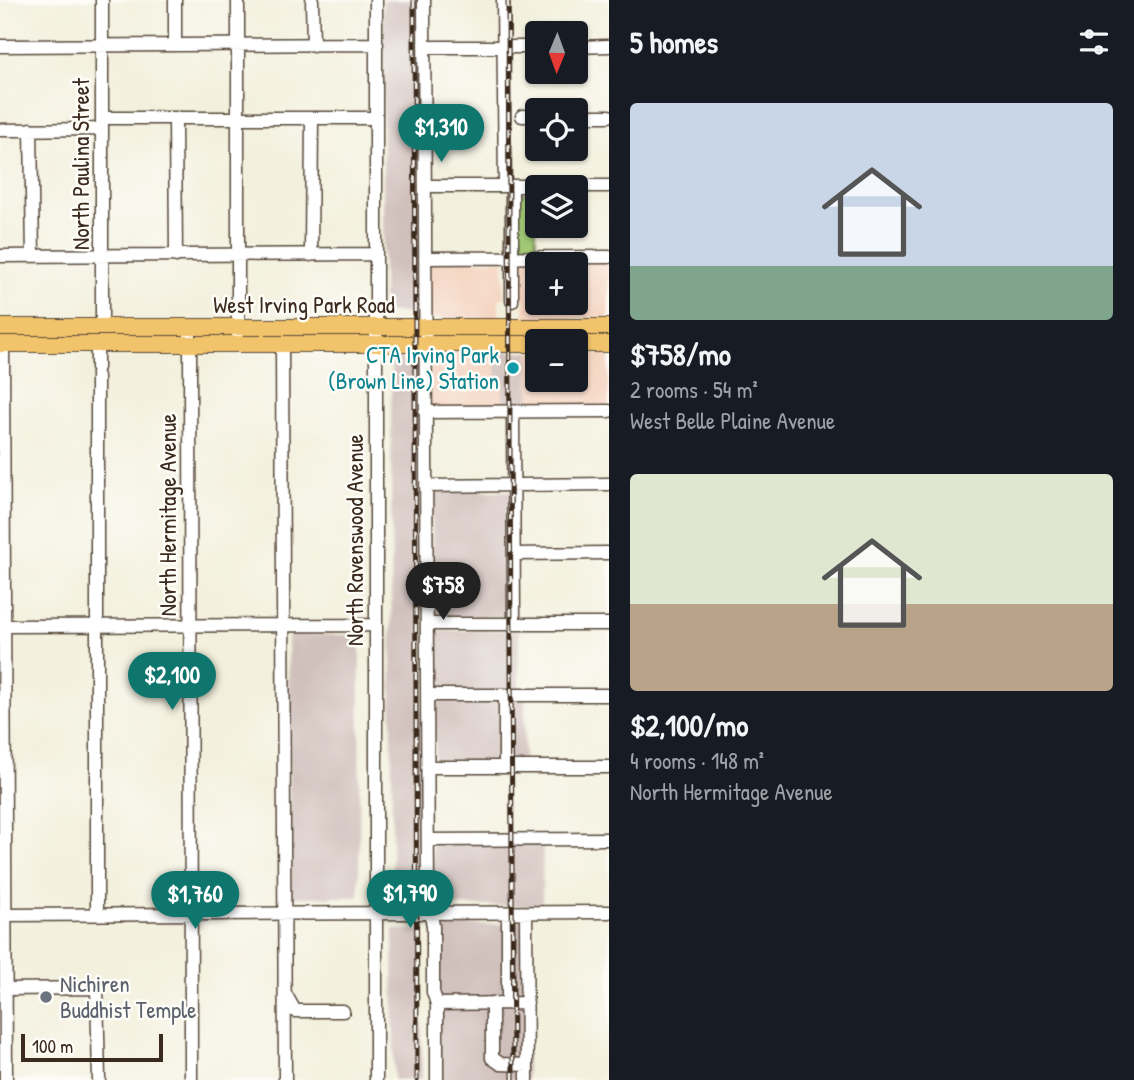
<!DOCTYPE html>
<html lang="en">
<head>
<meta charset="utf-8">
<style>
  body { margin:0; font-family:"Patrick Hand",sans-serif; background:#242831; color:#f1f3f6; height:100vh; display:flex; flex-direction:column; font-size:26px; white-space:nowrap }
  * { box-sizing:border-box; margin:0 }
  p { font-size:23px; color:#9ea1a6 }
  .icon { flex:none; width:38px; height:38px; fill:none; stroke:currentColor; stroke-width:2; stroke-linecap:round; stroke-linejoin:round }
  .map { position:relative; flex:1; overflow:hidden }
  .panel { display:flex; flex-direction:column; background:#171b24; width:525px }
  .panel>* { flex:none }
  .needle { width:46px; rotate:181deg }
  .fabs { position:absolute; left:525px; top:21px; display:grid; gap:14px }
  .fabs a { display:grid; place-items:center; width:63px; height:63px; border-radius:7px; background:#171b24; box-shadow:0 2px 5px #0004; font-size:35px }
  .scale { position:absolute; left:21px; bottom:18px; width:142px; box-sizing:border-box; padding-left:7px; border:4px solid #3b2a1e; border-top:0; font-size:19px; line-height:24px; white-space:nowrap; color:#3b2a1e; -webkit-text-stroke:5px #fdfcf7; paint-order:stroke }
  .price { position:absolute; translate:-50% -60px; padding:0 16px; border-radius:24px; background:#0f766e; color:#fff; font-size:23px; line-height:46px; filter:drop-shadow(0 2px 4px #0008) }
  .price::after { content:''; position:absolute; left:50%; top:42px; width:21px; height:16px; margin-left:-10px; background:inherit; clip-path:polygon(0 0,100% 0,50% 100%) }
  .price.selected { background:#222; color:#fff }
  ul { padding:0; list-style:none }
  li { display:grid; align-content:center; gap:14px; height:371px; padding:0 21px }
  li span { display:grid; place-items:center; height:217px; border-radius:7px; color:#555 }
  li>.icon { margin-inline-start:auto }
  span .icon { width:126px; height:126px; fill:#fffc; stroke-width:1 }
  li b { font-size:30px }
  h2 { display:flex; justify-content:space-between; align-items:center; height:84px; padding:0 21px; font-size:30px }
  main { display:flex; flex:1; min-height:0 }
  .map>svg:first-child { display:block }
</style>
</head>
<body>
<main>
<div class="map">
<svg width="609" height="1080" viewBox="0 0 609 1080">
  <rect width="100%" height="100%" fill="#fdfcf7"/>
  <filter id="ink" filterUnits="userSpaceOnUse"><feTurbulence type="fractalNoise" baseFrequency=".0143" numOctaves="2"/><feDisplacementMap in="SourceGraphic" scale="14" xChannelSelector="R" yChannelSelector="G"/><feConvolveMatrix kernelMatrix="1 2 1 2 8 2 1 2 1" color-interpolation-filters="sRGB"/></filter>
  <filter id="wash" filterUnits="userSpaceOnUse"><feTurbulence type="fractalNoise" baseFrequency=".00686" numOctaves="4" result="noise"/><feDisplacementMap in="SourceGraphic" scale="28" xChannelSelector="R" yChannelSelector="G"/><feGaussianBlur stdDeviation="1.57" result="paint"/><feColorMatrix in="noise" values="0 0 0 0 0 0 0 0 0 0 0 0 0 0 0 0 0 1.4 0 .05"/><feComposite in="paint" operator="in"/></filter>
  <g filter="url(#wash)">
    <rect width="100%" height="100%" fill="#f3f0dd"/>
    <path fill="#f4d3c0" fill-rule="evenodd" d="M 512,257 L 609,257 L 609,318 L 524,318 L 524,298 L 512,298 ZM 537,264 L 576,264 L 576,303 L 537,303 Z
      M 504,260 L 504,298 L 499,299 L 499,318 L 430,318 L 429,261 Z
      M 496,351 L 496,378 L 504,379 L 503,412 L 430,412 L 430,352 Z
      M 529,352 L 537,352 L 537,380 L 576,380 L 576,352 L 609,352 L 609,411 L 529,412 Z"/>
    <path fill="#d0c0bc" d="M 383,0 L 419,0 L 420,313 L 388,313 L 383,305 Z
      M 496,351 L 529,352 L 529,412 L 503,412 L 503,379 L 496,379 Z
      M 391,358 L 420,359 L 422,896 L 404,898 L 392,898 Z
      M 435,491 L 513,491 L 514,617 L 436,617 L 432,614 L 432,492 Z
      M 519,630 L 519,694 L 525,695 L 524,763 L 435,762 L 432,635 L 436,631 Z
      M 288,634 L 360,635 L 359,897 L 290,897 Z
      M 543,839 L 542,906 L 436,906 L 433,903 L 432,840 Z
      M 511,920 L 526,920 L 527,1080 L 440,1080 L 436,994 L 438,925 L 505,924 Z
      M 393,929 L 422,930 L 422,1080 L 394,1080 Z"/>
    <path fill="#a1c874" stroke="#6e7949" stroke-width="2" d="M 516,193 L 536,193 L 536,255 L 516,255 Z"/>
  </g>
  <g filter="url(#ink)">
    <g fill="none" stroke-linecap="round" stroke-linejoin="round">
      <g stroke="#57483b" stroke-width="15">
        <path id="minor" d="M 102,0 L 102,328
          M 175,0 L 175,45
          M 238,0 L 238,343
          M 312,0 L 313,45
          M 424,0 L 428,900 L 433,926 L 433,992 L 437,1004 L 437,1080
          M 503,0 L 505,186
          M 0,46 L 377,44
          M 424,47 L 537,47
          M 576,47 L 609,46
          M 522,116 L 537,116
          M 576,116 L 609,116
          M 102,118 L 376,118
          M 175,118 L 176,256
          M 31,129 L 33,256
          M 0,130 L 102,129
          M 425,186 L 609,186
          M 512,186 L 512,301
          M 311,255 L 312,118
          M 0,256 L 376,254
          M 425,258 L 609,257
          M 190,328 L 191,1080
          M 282,343 L 285,1080
          M 3,344 L 6,1080
          M 97,344 L 97,368
          M 425,412 L 609,411
          M 513,412 L 514,624
          M 426,486 L 609,484
          M 514,554 L 609,553
          M 427,624 L 609,624
          M 0,626 L 376,625
          M 427,695 L 609,695
          M 505,695 L 505,767
          M 427,767 L 609,767
          M 428,840 L 609,839
          M 508,913 L 508,1003
          M 526,913 L 527,1080
          M 97,914 L 97,376
          M 0,915 L 609,912
          M 5,989 L 97,988 L 99,1080
          M 286,995 L 295,1011 L 343,1011
          M 492,1003 L 492,1058 L 501,1064 L 527,1065
          M 437,1004 L 527,1003
          M 376,1080 L 376,0"/>
      </g>
      <g stroke="#57483b" stroke-width="18">
        <path id="major" d="M 0,327 L 609,327
          M 0,344 L 537,344
          M 576,344 L 609,344"/>
      </g>
      <use href="#minor" stroke="#fff" stroke-width="12"/>
      <use href="#major" stroke="#f1c36a" stroke-width="16"/>
      <g stroke="#3b2a1e" stroke-width="5">
        <path id="rail" d="M 414,0 L 417,1080
          M 508,0 L 513,1080"/>
      </g>
      <use href="#rail" stroke="#fdfcf7" stroke-width="2.5" stroke-dasharray="8" stroke-linecap="butt"/>
    </g>
  </g>
  <circle fill="#0f9aa8" stroke="#fdfcf7" stroke-width="2.5" cx="513" cy="368" r="7"/>
  <circle fill="#6b7280" stroke="#fdfcf7" stroke-width="2.5" cx="46" cy="997" r="7"/>
  <g text-anchor="middle" stroke-width="5" stroke-linejoin="round" paint-order="stroke">
    <g font-size="23" fill="#3b2a1e" stroke="#fdfcf7">
      <text transform="translate(81 164) rotate(-90)" y="8">North Paulina Street</text>
      <text x="304" y="313">West Irving Park Road</text>
      <text transform="translate(168 515) rotate(-90)" y="8">North Hermitage Avenue</text>
      <text transform="translate(355 540) rotate(-90)" y="8">North Ravenswood Avenue</text>
    </g>
    <g font-size="23" fill="#0d838f" stroke="#fdfcf7" text-anchor="end">
      <text x="499" y="363">CTA Irving Park<tspan x="499" dy="26">(Brown Line) Station</tspan></text>
    </g>
    <g font-size="23" fill="#5b616d" stroke="#fdfcf7" text-anchor="start">
      <text x="60" y="992">Nichiren<tspan x="60" dy="26">Buddhist Temple</tspan></text>
    </g>
  </g>
</svg>
<div class="fabs">
<a><svg class="needle" viewBox="-14 -14 28 28"><path d="M0-13l5 13h-10z" fill="#e53935"/><path d="M0 13l5-13h-10z" fill="#9ea1a6"/></svg></a>
<a><svg class="icon" aria-label="locate" viewBox="0 0 24 24"><circle cx="12" cy="12" r="6"/><path d="M12 2v4M12 18v4M2 12h4M18 12h4"/></svg></a>
<a><svg class="icon" aria-label="layers" viewBox="0 0 24 24"><path d="M12 4l9 5-9 5-9-5zM3 14l9 5 9-5"/></svg></a>
<a>+</a>
<a>−</a>
</div>
<div class="scale">100 m</div>
<b class="price" style="left:441px;top:164px">$1,310</b>
<b class="price selected" style="left:443px;top:622px">$758</b>
<b class="price" style="left:172px;top:712px">$2,100</b>
<b class="price" style="left:410px;top:930px">$1,790</b>
<b class="price" style="left:195px;top:931px">$1,760</b>
</div>
<section class="panel">
<h2>5 homes<svg class="icon" aria-label="filters" viewBox="0 0 24 24"><path d="M4 7h16M4 17h16"/><circle cx="9" cy="7" r="2"/><circle cx="15" cy="17" r="2"/></svg></h2>
<ul>
<li><span style="background:linear-gradient(#c9d6e8 75%,#7fa58c 0)"><svg class="icon" aria-label="home" viewBox="0 0 24 24"><path d="M3 11l9-7 9 7M6 9v11h12V9"/></svg></span><div><b>$758/mo</b><p>2 rooms · 54 m²</p><p>West Belle Plaine Avenue</p></div></li>
<li><span style="background:linear-gradient(#dfe7d0 60%,#b9a48a 0)"><svg class="icon" aria-label="home" viewBox="0 0 24 24"><path d="M3 11l9-7 9 7M6 9v11h12V9"/></svg></span><div><b>$2,100/mo</b><p>4 rooms · 148 m²</p><p>North Hermitage Avenue</p></div></li>
</ul>
</section>
</main>
</body>
</html>
